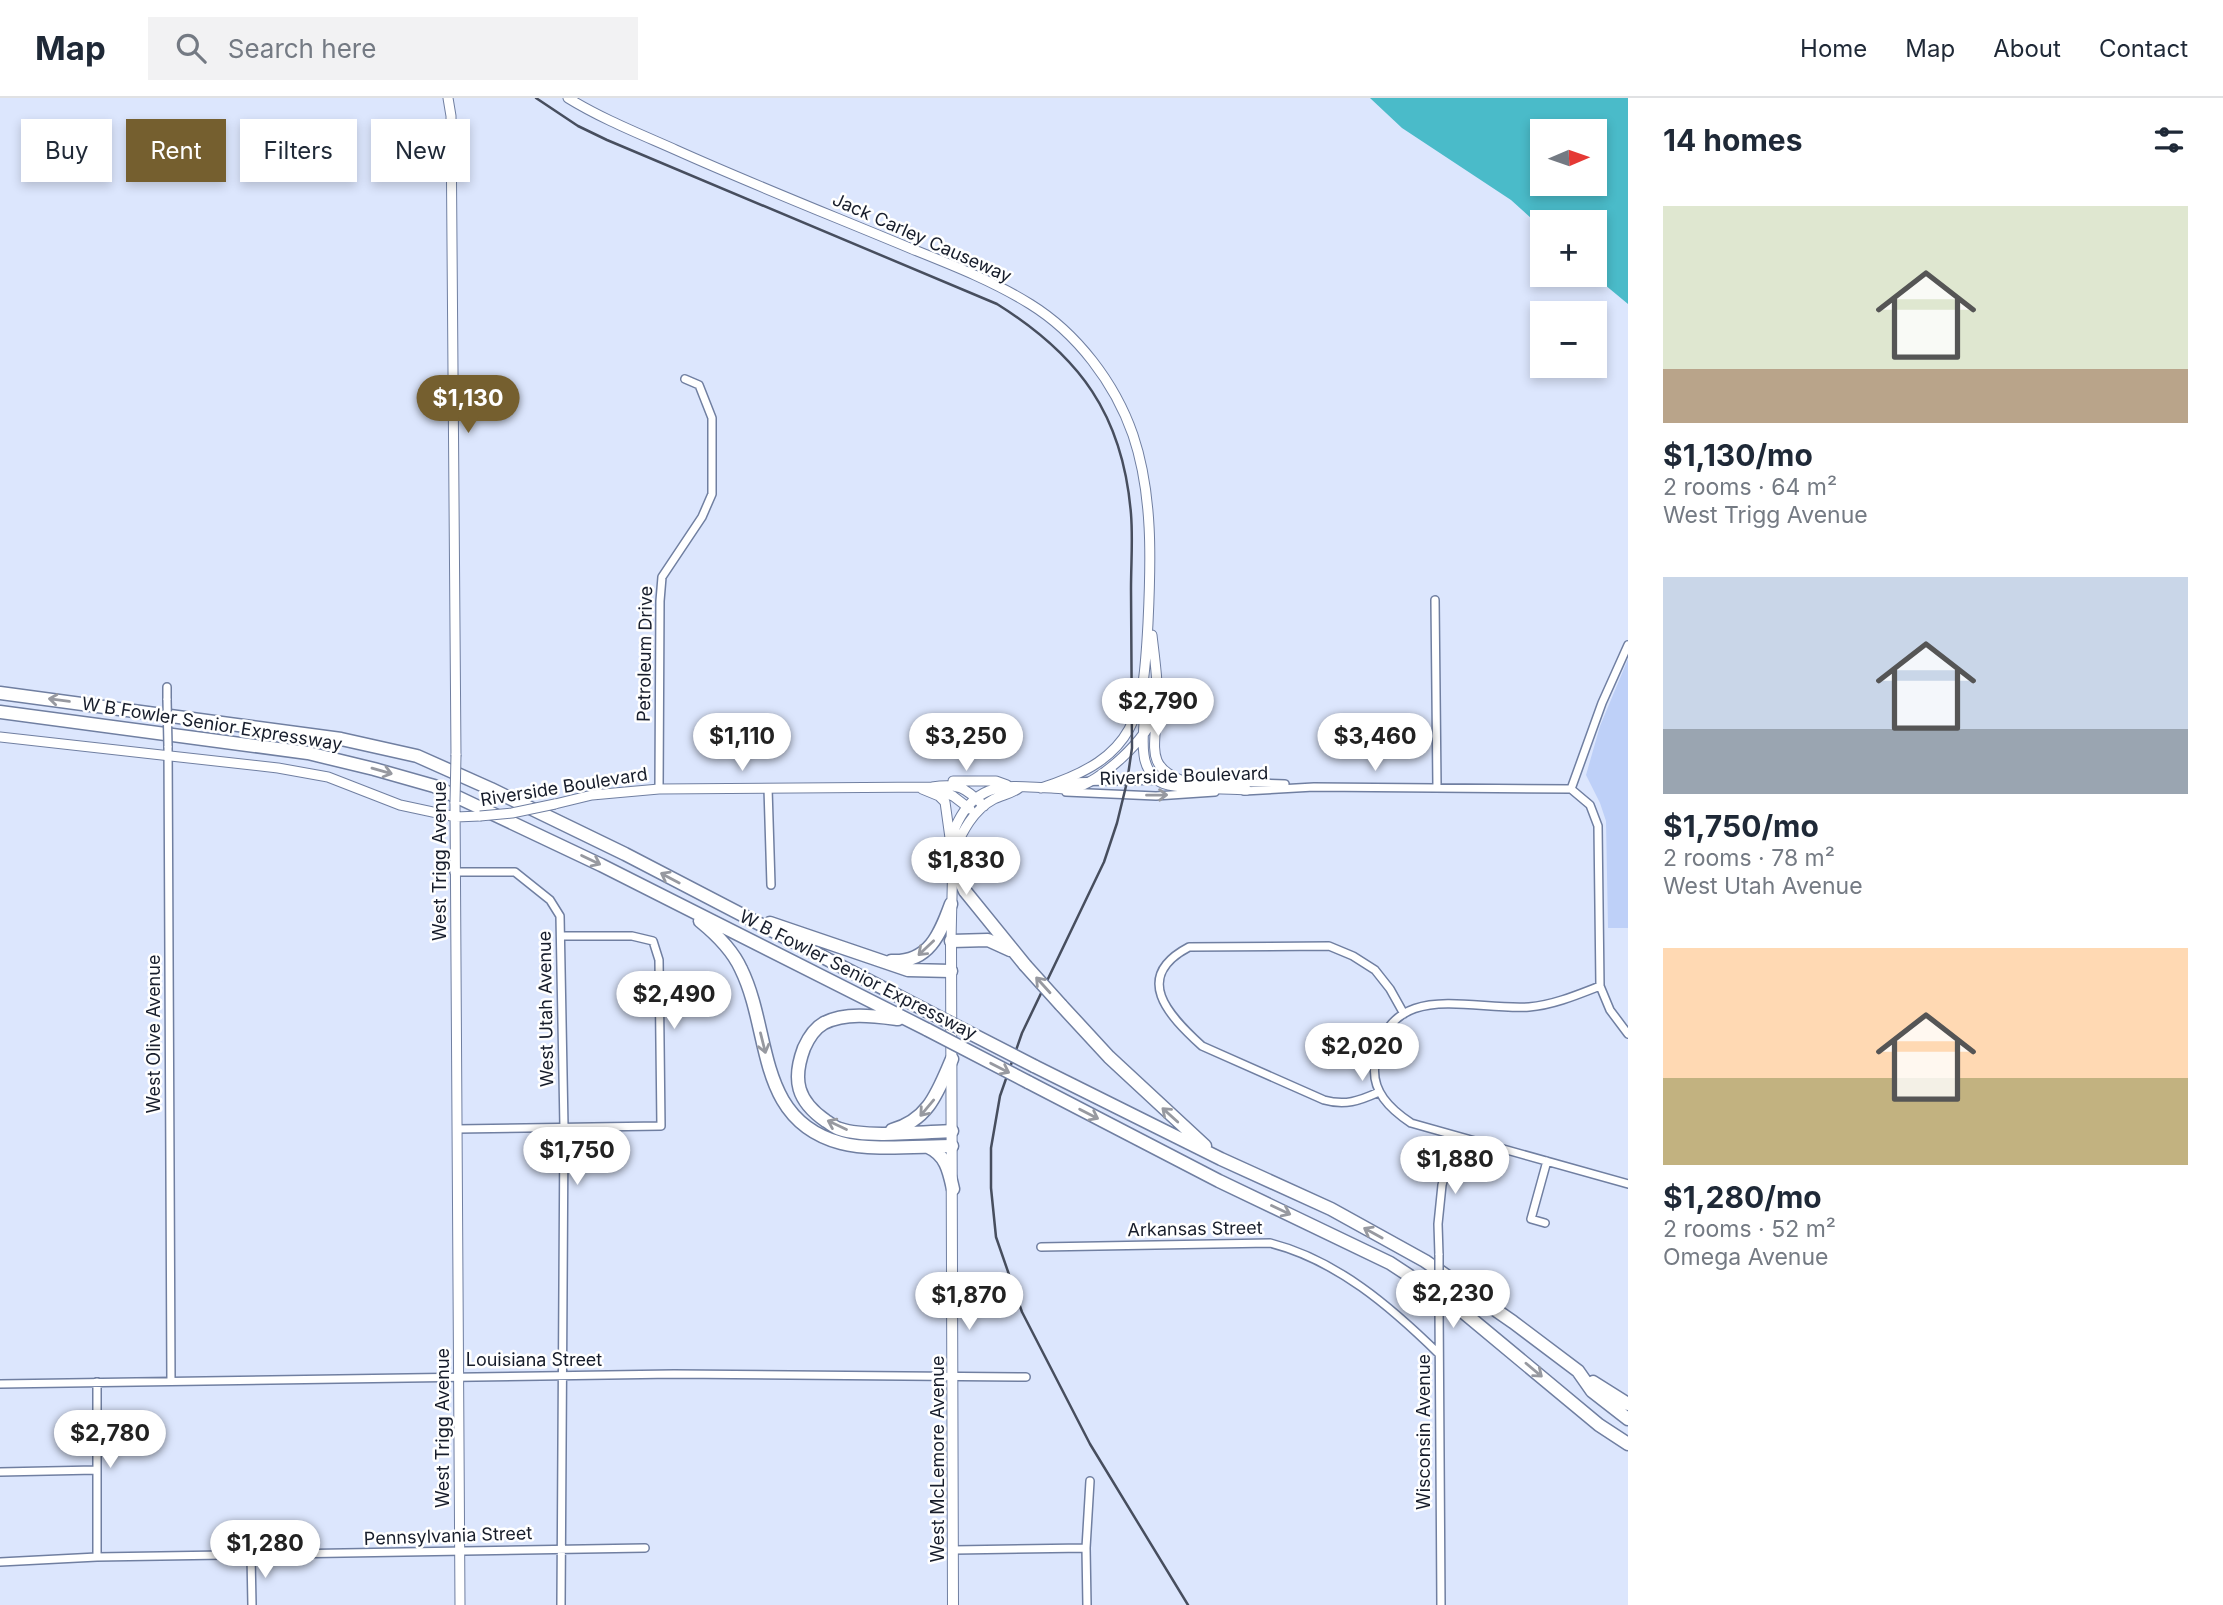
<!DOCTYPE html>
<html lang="en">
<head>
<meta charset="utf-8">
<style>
  body { margin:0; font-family:Inter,sans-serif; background:#f2f2f3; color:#1f2937; height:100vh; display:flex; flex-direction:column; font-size:26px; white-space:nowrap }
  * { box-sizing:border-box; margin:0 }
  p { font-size:23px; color:#747a83 }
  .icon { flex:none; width:38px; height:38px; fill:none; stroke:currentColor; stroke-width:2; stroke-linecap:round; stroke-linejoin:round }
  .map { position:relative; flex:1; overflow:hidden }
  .sheet { display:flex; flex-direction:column; background:#fff; width:595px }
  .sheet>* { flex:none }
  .banner { position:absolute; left:21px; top:21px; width:665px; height:63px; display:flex; gap:14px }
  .needle { width:46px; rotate:88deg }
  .controls { position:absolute; left:1530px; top:21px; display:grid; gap:14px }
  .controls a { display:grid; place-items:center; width:77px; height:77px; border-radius:0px; background:#fff; box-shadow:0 4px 10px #0003; font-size:35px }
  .price { position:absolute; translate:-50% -60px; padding:0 16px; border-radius:24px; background:#fff; color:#222; font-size:23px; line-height:46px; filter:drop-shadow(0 2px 4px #0008) }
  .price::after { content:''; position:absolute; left:50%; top:42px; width:21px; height:16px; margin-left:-10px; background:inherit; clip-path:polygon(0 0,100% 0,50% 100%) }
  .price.current { background:#755f2f; color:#fff }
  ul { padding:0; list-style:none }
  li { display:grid; align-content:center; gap:14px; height:371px; padding:0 35px }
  li span { display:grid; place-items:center; height:217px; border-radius:0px; color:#555 }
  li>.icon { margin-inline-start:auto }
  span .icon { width:126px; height:126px; fill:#fffc; stroke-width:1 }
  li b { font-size:30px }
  h2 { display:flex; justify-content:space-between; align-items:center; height:84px; padding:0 35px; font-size:30px }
  .tag { padding:0 24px; border-radius:0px; background:#fff; box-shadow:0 4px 10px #0003; font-size:24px; line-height:63px }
  .tag.current { background:#755f2f; color:#fff }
  header { display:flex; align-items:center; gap:42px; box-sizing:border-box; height:98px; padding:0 35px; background:#fff; border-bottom:2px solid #e0e1e3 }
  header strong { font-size:33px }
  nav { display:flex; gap:38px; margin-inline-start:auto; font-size:24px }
  .search { width:490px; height:63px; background:#f2f2f3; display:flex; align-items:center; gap:18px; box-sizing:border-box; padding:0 24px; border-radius:0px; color:#747a83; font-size:26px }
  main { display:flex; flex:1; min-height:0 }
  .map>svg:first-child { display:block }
</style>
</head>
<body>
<header>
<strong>Map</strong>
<div class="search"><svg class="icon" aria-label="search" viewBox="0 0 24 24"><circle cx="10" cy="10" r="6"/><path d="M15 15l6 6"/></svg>Search here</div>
<nav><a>Home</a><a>Map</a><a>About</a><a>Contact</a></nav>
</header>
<main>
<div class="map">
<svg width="1628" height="1507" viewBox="0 0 1628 1507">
  <rect width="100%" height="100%" fill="#dce6fd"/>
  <path fill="#bed0f8" d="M 1628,561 L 1628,830 L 1608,830 L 1606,723 L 1600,705 L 1586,677 L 1600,628 Z"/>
  <path fill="#4abbc9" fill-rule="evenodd" d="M 1370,0 L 1628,0 L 1628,206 L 1593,177 L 1594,124 L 1542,124 L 1542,130 L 1511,102 L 1402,30 ZM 1542,33 L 1594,33 L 1594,86 L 1542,86 Z"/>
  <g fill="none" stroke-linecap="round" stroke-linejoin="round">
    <g stroke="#707fa1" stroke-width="10">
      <path id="minor" d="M 1435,502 L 1437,689
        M 167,589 L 167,602
        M 168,648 L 171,1283
        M 1062,684 L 1164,682 L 1285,686
        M 768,690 L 771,787
        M 659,691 L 660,503 L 662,479 L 702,419 L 712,396 L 712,320 L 699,287 L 685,281
        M 1571,691 L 1602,605 L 1628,547
        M 1244,693 L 1314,689 L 1571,691 L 1590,707 L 1598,728 L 1600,888 L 1610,912 L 1628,936
        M 1066,694 L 1156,698 L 1215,694
        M 454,774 L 515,774 L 550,802 L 560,818 L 564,1029 L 561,1507
        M 1600,888 C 1577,897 1553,907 1529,909 C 1470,913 1388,879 1375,966 C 1371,993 1390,1011 1411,1025 L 1628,1086
        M 1379,994 C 1359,1003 1345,1008 1324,1002 L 1202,948 C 1168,917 1132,879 1189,849 L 1329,848 L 1353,858 L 1375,872 L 1390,891 L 1404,916
        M 457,1031 L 661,1028 L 659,862 L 653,843 L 632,838 L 561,838
        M 1545,1125 L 1531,1121 L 1547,1063
        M 1041,1149 L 1270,1145 C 1337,1162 1391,1209 1439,1256
        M 1439,1157 L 1438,1126 L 1442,1087 L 1456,1038
        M 1439,1208 L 1441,1507
        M 0,1286 L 674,1276 L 1026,1279
        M 0,1374 L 96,1372
        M 954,1452 L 1086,1450
        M 251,1457 L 252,1507
        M 97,1459 L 97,1284
        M 0,1464 L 97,1459 L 645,1450
        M 1087,1507 L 1086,1450 L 1090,1383"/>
    </g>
    <g stroke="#707fa1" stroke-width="11">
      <path id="tertiary" d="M 448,0 L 451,18 L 456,657
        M 568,0 C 602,21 640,36 676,52 C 754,87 833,118 912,151 C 952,167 993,183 1030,206 C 1077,235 1115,285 1133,337 C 1153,396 1151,463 1148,525 C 1143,619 1138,659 1041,690
        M 1146,596 C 1146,616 1141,637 1144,657 C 1145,667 1151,679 1160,684 C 1172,692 1229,690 1247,692
        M 1156,619 C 1155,652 1147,669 1183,683
        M 0,639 L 278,670 L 328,679 L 400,707 L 456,719 L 480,718
        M 953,683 L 996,683 L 1007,687
        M 934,690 L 953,698 L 970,711
        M 922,691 L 939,698 L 945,704 L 950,740
        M 455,704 L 460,1507
        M 555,706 L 592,697 L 659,691 L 932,689 C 958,685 965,689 984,708
        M 953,754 C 963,733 973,712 994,701 C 1002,697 1011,696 1019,690
        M 951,843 L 953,754 C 950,740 954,730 961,718 C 983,681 1014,689 1051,690 C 1057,690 1066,692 1072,691 C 1100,685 1149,640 1156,612 C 1160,594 1154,556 1152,537"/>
    </g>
    <g stroke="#707fa1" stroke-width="12">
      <path id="secondary" d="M 951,843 L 953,1507"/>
    </g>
    <g stroke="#707fa1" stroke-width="15">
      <path id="motorway" d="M 0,595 L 341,641 L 417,658 L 491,691 L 625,756 L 925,912
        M 0,614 L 308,655 L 374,671 L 434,688 L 601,767 L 928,932
        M 952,765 L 965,793 L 1025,867
        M 700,823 C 716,836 732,851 741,871 C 772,934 755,1022 841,1045 C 869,1053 921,1048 952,1048
        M 770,825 L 908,872 L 951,873
        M 951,843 L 988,842 L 1010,852
        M 891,863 C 929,865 940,836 951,806
        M 1061,907 L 1109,959 L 1205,1048
        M 898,921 C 874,918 846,914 824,925 C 815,930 808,941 804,950 C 792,982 797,1003 826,1023 C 830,1025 835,1030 840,1031 C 866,1040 923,1034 952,1033
        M 1034,968 L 1221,1061 L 1331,1111 L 1425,1163 L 1513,1224 L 1578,1273 L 1592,1293 L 1628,1321
        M 1028,984 L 1219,1083 L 1390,1165 L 1457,1209 L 1599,1327 L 1628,1346
        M 892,1032 C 929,1022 938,993 952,961
        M 928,1049 C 946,1057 949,1073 953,1091
        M 1593,1284 L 1628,1306"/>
    </g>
    <use href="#minor" stroke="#fff" stroke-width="7"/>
    <use href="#tertiary" stroke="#fff" stroke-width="9"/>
    <use href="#secondary" stroke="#fff" stroke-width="10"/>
    <use href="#motorway" stroke="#fff" stroke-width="12"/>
    <path stroke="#474e5e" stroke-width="2.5" d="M 536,0 L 578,28 L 607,42 L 997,206 C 1080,258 1123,317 1131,416 C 1133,441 1131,466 1131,491 C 1131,544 1132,597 1132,650 L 1127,684 L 1117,725 L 1104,764 L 1022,935 L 1000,998 L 991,1050 L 991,1090 L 996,1139 L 1022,1214 L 1090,1346 L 1188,1507"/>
    <g stroke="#707fa1" stroke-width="10" stroke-linecap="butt">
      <path id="minor-bridge" d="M 167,602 L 168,648
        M 1439,1157 L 1439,1208"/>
    </g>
    <g stroke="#707fa1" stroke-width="11" stroke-linecap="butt">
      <path id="tertiary-bridge" d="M 455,704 L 456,657
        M 480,718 L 512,715 L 555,706"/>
    </g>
    <g stroke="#707fa1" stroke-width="15" stroke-linecap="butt">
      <path id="motorway-bridge" d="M 1025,867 L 1061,907
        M 925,912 L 1034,968
        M 928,932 L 1028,984"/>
    </g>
    <use href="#minor-bridge" stroke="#fff" stroke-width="7"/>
    <use href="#tertiary-bridge" stroke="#fff" stroke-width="9"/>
    <use href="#motorway-bridge" stroke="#fff" stroke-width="12"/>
  </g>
  <defs><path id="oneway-shaft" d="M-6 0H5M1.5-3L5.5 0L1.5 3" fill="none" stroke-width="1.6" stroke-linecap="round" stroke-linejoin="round" transform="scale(1.75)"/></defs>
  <g stroke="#9799a0">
    <use href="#oneway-shaft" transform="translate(59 602) rotate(-172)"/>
    <use href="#oneway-shaft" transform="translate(382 673) rotate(16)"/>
    <use href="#oneway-shaft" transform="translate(1157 697) rotate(-1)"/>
    <use href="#oneway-shaft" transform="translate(591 762) rotate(26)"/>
    <use href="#oneway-shaft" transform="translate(670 780) rotate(-152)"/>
    <use href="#oneway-shaft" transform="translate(926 850) rotate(137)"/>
    <use href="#oneway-shaft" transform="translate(1043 887) rotate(-132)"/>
    <use href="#oneway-shaft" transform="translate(763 945) rotate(76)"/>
    <use href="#oneway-shaft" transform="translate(1000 970) rotate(27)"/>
    <use href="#oneway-shaft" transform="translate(927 1010) rotate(130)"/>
    <use href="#oneway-shaft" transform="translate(1089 1016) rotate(27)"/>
    <use href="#oneway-shaft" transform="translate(1170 1017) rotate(-138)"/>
    <use href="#oneway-shaft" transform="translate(837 1027) rotate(-155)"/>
    <use href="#oneway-shaft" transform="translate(1281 1112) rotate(25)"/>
    <use href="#oneway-shaft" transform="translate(1373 1135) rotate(-151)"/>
    <use href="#oneway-shaft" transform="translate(1534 1272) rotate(40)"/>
  </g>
  <g text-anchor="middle" stroke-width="5" stroke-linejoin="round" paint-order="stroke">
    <g font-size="18" fill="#171d2b" stroke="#fff">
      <text transform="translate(922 140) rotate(24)" y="6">Jack Carley Causeway</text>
      <text transform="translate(645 556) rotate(-89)" y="6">Petroleum Drive</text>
      <text transform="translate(212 626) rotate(9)" y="6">W B Fowler Senior Expressway</text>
      <text transform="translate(1184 678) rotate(-2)" y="6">Riverside Boulevard</text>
      <text transform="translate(564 689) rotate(-9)" y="6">Riverside Boulevard</text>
      <text transform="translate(440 763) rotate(-90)" y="6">West Trigg Avenue</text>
      <text transform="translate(858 877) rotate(27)" y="6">W B Fowler Senior Expressway</text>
      <text transform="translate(546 911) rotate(-91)" y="6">West Utah Avenue</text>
      <text transform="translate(154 936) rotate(-90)" y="6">West Olive Avenue</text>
      <text transform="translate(1195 1131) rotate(-1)" y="6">Arkansas Street</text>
      <text x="534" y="1268">Louisiana Street</text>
      <text transform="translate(443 1330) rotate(-90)" y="6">West Trigg Avenue</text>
      <text transform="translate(1424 1334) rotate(-90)" y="6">Wisconsin Avenue</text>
      <text transform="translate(938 1361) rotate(-90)" y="6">West McLemore Avenue</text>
      <text transform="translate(448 1438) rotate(-2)" y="6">Pennsylvania Street</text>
    </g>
  </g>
</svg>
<div class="controls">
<a><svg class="needle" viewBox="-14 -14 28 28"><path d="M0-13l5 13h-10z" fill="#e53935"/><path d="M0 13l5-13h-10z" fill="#747a83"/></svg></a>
<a>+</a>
<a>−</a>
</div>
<b class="price current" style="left:468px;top:337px">$1,130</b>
<b class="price" style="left:1158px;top:640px">$2,790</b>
<b class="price" style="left:742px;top:675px">$1,110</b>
<b class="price" style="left:966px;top:675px">$3,250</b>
<b class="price" style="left:1375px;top:675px">$3,460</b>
<b class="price" style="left:966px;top:799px">$1,830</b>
<b class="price" style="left:674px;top:933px">$2,490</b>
<b class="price" style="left:1362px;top:985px">$2,020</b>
<b class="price" style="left:577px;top:1089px">$1,750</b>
<b class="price" style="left:1455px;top:1098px">$1,880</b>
<b class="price" style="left:1453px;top:1232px">$2,230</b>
<b class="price" style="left:969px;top:1234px">$1,870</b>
<b class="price" style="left:110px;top:1372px">$2,780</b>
<b class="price" style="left:265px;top:1482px">$1,280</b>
<div class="banner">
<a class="tag">Buy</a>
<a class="tag current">Rent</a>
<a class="tag">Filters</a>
<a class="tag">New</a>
</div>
</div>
<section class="sheet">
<h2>14 homes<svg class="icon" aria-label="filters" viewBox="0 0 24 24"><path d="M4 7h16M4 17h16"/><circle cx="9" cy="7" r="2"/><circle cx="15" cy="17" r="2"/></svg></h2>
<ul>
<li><span style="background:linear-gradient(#dfe7d0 75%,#b9a48a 0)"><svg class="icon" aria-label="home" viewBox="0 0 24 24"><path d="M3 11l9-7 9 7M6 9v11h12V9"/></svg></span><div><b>$1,130/mo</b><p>2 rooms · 64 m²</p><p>West Trigg Avenue</p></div></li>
<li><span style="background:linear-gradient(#c9d6e8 70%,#9aa5b1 0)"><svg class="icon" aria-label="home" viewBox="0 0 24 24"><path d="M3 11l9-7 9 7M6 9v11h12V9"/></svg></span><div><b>$1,750/mo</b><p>2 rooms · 78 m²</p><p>West Utah Avenue</p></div></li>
<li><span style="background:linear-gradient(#ffd9b3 60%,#c2b280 0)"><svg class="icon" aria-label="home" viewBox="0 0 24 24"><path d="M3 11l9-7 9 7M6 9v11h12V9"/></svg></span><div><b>$1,280/mo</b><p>2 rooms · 52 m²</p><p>Omega Avenue</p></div></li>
</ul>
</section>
</main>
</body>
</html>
